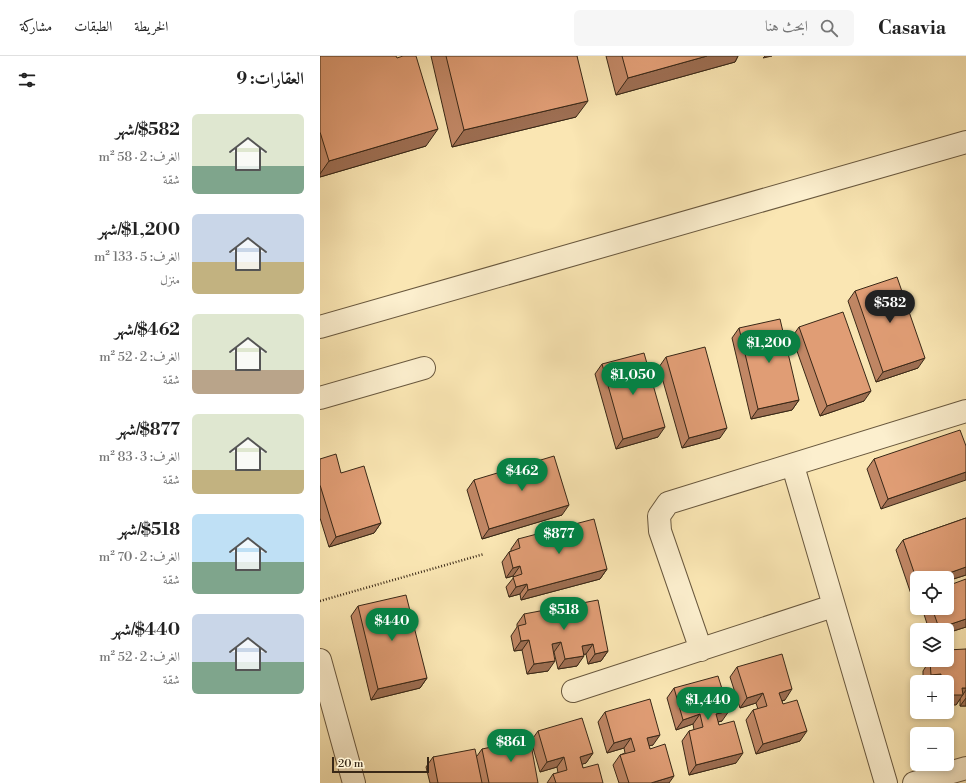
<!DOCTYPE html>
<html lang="ar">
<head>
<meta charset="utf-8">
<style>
  body { margin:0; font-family:"Libre Bodoni",Amiri,serif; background:#f6f6f6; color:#222; direction:rtl; height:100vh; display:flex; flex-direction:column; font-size:15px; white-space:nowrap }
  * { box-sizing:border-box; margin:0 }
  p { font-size:13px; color:#767676 }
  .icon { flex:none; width:22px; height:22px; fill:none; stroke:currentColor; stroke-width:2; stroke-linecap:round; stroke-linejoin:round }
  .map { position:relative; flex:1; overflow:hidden; direction:ltr }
  .side { display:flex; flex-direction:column; background:#fff; width:320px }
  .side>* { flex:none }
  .fabs { position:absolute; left:590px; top:515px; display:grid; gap:8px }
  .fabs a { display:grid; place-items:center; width:44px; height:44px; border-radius:6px; background:#fff; box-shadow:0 2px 6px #0003; font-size:20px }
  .scale { position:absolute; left:12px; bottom:10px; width:97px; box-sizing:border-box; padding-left:4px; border:2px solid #392817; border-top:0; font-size:11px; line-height:14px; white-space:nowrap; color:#392817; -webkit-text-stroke:3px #fcefce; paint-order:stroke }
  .price { position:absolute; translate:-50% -34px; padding:0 9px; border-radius:14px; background:#0b8043; color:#fff; font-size:13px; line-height:26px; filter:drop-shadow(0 1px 2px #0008) }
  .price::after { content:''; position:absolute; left:50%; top:24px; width:12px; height:9px; margin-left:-6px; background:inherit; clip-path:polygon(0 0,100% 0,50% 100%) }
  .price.on { background:#222; color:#fff }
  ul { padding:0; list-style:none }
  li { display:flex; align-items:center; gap:12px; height:100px; padding:0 16px }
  li span { display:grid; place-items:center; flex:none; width:112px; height:80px; border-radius:6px; color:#555 }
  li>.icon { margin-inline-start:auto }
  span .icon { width:48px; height:48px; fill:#fffc; stroke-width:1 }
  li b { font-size:17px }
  h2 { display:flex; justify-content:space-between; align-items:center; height:48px; padding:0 16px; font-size:17px }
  header { display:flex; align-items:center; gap:24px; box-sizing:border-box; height:56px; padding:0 20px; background:#fff; border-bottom:1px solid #e0e0e0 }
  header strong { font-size:19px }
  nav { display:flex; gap:22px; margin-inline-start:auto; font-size:14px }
  .search { width:280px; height:36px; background:#f6f6f6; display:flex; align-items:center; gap:10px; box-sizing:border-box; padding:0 14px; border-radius:6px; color:#767676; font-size:15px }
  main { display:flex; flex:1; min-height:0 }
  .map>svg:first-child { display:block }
</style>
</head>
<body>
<header>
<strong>Casavia</strong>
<div class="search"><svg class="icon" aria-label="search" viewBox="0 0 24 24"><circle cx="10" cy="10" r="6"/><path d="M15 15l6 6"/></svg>ابحث هنا</div>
<nav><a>الخريطة</a><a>الطبقات</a><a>مشاركة</a></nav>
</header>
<main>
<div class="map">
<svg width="646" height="727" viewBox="0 0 646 727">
  <rect width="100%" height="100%" fill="#fae6b3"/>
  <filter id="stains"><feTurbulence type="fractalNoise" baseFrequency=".005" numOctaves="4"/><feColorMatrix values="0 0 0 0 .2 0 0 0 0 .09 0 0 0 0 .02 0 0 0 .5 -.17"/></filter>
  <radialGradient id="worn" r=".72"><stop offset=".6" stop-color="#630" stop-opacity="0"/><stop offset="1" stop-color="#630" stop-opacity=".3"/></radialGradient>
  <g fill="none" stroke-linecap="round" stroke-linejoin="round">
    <g stroke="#69583e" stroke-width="24">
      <path id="minor" d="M 0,271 L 646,86
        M 0,342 L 104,312
        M 473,410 L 566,727
        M 381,594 L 340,475 L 339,460 L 348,447 L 646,355
        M 0,604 L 34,727
        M 253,635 L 513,550
        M 594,727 L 646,712"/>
    </g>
    <path stroke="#392817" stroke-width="2.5" stroke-dasharray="1 2" stroke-linecap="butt" d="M 0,545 L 164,498"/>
    <use href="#minor" stroke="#fcefce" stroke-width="22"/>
  </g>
  <path fill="#c18765" stroke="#392817" d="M 0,0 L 106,90 L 0,121 Z
    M 111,0 L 257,0 L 256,61 L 132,91 Z
    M 286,0 L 418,0 L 415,6 L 296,39 Z
    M 535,235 L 598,312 L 556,326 L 528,245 Z
    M 479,271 L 544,345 L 500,360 L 472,281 Z
    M 419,272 L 479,344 L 472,354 L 431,363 L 412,282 Z
    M 346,301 L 400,382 L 362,392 L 339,311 Z
    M 282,308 L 338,381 L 296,393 L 275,318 Z
    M 646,390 L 561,453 L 547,413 L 554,403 Z
    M 0,403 L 21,417 L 61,467 L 54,477 L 9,491 L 0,462 Z
    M 154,424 L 242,459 L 162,483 L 147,434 Z
    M 646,462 L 646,519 L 627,525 L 627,522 L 597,522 L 597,536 L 591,538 L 576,494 L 583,484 Z
    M 198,483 L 287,513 L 280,523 L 201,544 L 200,538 L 189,541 L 186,531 L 194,521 L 193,520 L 186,522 L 182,506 L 189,496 L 191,495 L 191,493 Z
    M 646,523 L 646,571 L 627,577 L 627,574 L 609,574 L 602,552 L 627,552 Z
    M 38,550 L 107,622 L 100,632 L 51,644 L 31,560 Z
    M 204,558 L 288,595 L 281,605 L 268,608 L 266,598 L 264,598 L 257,610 L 238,613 L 234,596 L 233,596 L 228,615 L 207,618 L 202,594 L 194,595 L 191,580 L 197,571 L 197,568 Z
    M 646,593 L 646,650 L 640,650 L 640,643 L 636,649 L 627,626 L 603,626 L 603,615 L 610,604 L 627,604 Z
    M 417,611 L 465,644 L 462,645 L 463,648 L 480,685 L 436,698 L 426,664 L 433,654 L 438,653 L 436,647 L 420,652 L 410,621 Z
    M 354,632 L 402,665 L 398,666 L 399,669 L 416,707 L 369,719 L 362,685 L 369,675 L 374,674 L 373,668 L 356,674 L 347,642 Z
    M 285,656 L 333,689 L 329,689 L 330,693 L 349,727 L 299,727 L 293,709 L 300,699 L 305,697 L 304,692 L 287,697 L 278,666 Z
    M 218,675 L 273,697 L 266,707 L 262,708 L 263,712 L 283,727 L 227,727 L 233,718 L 238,717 L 237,711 L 220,716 L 211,685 Z
    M 162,693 L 218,727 L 110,727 L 106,711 L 113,701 L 157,700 Z"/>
  <path fill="#9d6e52" stroke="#392817" d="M 387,0 L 418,0 L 415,6 L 296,39 L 308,22 Z
    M 445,0 L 452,0 L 443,2 Z
    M 268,45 L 256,61 L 132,91 L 144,74 Z
    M 118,73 L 106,90 L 0,121 L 0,118 L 9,105 Z
    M 605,302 L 598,312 L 556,326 L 563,316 Z
    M 551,335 L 544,345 L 500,360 L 507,350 Z
    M 479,344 L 472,354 L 431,363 L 438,353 Z
    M 345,371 L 338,381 L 296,393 L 303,383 Z
    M 407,372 L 400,382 L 362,392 L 369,382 Z
    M 646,416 L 646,424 L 561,453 L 568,443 Z
    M 249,449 L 242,459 L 162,483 L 169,473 Z
    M 61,467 L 54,477 L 9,491 L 16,481 Z
    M 200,510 L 193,520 L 186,522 L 193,512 Z
    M 646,511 L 646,519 L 627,525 L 627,522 L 615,522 Z
    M 287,513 L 280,523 L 201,544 L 208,534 Z
    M 207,528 L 200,538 L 189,541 L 196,531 Z
    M 597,529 L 597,536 L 591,538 Z
    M 646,563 L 646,571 L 627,577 L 627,574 L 618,574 L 619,572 Z
    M 209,584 L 202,594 L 194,595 L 201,585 Z
    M 241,586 L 234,596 L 225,598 L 232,588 Z
    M 273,588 L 266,598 L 255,600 L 262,590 Z
    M 288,595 L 281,605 L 268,608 L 275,598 Z
    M 264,600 L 257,610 L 238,613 L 245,603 Z
    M 235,605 L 228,615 L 207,618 L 214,608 Z
    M 621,618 L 616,626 L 616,624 L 615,626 L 606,626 L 611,619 Z
    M 107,622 L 100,632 L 51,644 L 58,633 Z
    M 642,632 L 646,632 L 646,634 L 636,649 L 627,649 L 627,639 Z
    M 472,633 L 465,644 L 452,647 L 459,637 Z
    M 443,637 L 436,647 L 420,652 L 427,642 Z
    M 646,642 L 646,650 L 640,650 Z
    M 409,655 L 402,665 L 388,668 L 396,658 Z
    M 380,658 L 373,668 L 356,674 L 363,664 Z
    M 487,675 L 480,685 L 436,698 L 443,688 Z
    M 340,679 L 333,689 L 320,692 L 327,682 Z
    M 311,682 L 304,692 L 287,697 L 294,687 Z
    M 273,697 L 266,707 L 253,711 L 260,701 Z
    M 423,697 L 416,707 L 369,719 L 376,709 Z
    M 244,701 L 237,711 L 220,716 L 227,706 Z
    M 354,720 L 349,727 L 331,727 Z"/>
  <path fill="#e09d75" stroke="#392817" d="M 0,0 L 76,0 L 77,2 L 83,0 L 96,0 L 118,73 L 9,105 L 0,76 Z
    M 126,0 L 257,0 L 268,45 L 144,74 Z
    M 302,0 L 387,0 L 308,22 Z
    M 577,221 L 605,302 L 563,316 L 535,235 Z
    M 523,256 L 551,335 L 507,350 L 479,271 Z
    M 460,263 L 479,344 L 438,353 L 419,272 Z
    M 385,291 L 407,372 L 369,382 L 346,301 Z
    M 324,297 L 345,371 L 303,383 L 282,308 Z
    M 640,374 L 646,390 L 646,416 L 568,443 L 554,403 Z
    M 16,398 L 21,417 L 44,410 L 61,467 L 16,481 L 0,429 L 0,403 Z
    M 234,400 L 249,449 L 169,473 L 154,424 Z
    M 646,462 L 646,511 L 615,522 L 597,522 L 597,525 L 583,484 Z
    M 274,463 L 287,513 L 208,534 L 207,528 L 196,531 L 193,521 L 202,518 L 200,510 L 193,512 L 189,496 L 200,492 L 198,483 Z
    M 646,523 L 646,563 L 619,572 L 612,552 L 627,552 L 627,530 Z
    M 86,539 L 107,622 L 58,633 L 38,550 Z
    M 278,544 L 288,595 L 275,598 L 273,588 L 262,590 L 264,600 L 245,603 L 241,586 L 232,588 L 235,605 L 214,608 L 209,584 L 201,585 L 198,570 L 206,568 L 204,558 Z
    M 646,593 L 646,632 L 642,632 L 643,639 L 627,639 L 627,626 L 616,626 L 616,624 L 621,624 L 621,618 L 611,619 L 610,605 L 618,605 L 618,604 L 627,604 L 627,594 Z
    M 462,598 L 472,633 L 459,637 L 463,648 L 477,644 L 487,675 L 443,688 L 433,654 L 447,650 L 443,637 L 427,642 L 417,611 Z
    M 398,620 L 409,655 L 396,658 L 399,669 L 414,665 L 423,697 L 376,709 L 369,675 L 383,671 L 380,658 L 363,664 L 354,632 Z
    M 330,643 L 340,679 L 327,682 L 330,693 L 345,688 L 354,720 L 331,727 L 309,727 L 300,699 L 315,695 L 311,682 L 294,687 L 285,656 Z
    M 262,662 L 273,697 L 260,701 L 263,712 L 278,708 L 283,727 L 236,727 L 233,718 L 247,714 L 244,701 L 227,706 L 218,675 Z
    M 210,683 L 218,727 L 169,727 L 162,693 Z
    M 155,693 L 162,727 L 118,727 L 113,701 Z"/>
  <rect width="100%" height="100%" filter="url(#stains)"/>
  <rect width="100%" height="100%" fill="url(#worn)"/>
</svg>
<div class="fabs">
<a><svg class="icon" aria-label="locate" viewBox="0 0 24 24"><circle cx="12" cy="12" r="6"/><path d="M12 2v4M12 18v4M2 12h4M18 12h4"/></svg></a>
<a><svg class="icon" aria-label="layers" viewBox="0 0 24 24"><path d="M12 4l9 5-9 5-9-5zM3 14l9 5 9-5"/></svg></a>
<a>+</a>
<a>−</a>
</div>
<div class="scale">20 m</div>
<b class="price on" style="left:570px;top:268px">$582</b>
<b class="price" style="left:449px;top:308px">$1,200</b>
<b class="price" style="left:313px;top:340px">$1,050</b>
<b class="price" style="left:202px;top:436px">$462</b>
<b class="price" style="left:239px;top:499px">$877</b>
<b class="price" style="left:244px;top:575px">$518</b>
<b class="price" style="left:72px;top:586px">$440</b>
<b class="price" style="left:388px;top:665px">$1,440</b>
<b class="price" style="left:191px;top:707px">$861</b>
</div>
<section class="side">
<h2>العقارات: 9<svg class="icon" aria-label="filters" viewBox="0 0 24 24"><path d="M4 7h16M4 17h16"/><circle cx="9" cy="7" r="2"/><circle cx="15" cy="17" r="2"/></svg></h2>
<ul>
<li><span style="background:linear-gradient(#dfe7d0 65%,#7fa58c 0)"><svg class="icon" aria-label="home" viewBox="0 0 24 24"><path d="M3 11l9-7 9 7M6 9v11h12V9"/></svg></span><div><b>$582/شهر</b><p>الغرف: 2 · 58 m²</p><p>شقة</p></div></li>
<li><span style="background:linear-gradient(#c9d6e8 60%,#c2b280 0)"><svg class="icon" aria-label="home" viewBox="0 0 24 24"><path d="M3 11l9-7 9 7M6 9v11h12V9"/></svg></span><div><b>$1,200/شهر</b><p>الغرف: 5 · 133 m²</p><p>منزل</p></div></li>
<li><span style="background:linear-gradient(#dfe7d0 70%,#b9a48a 0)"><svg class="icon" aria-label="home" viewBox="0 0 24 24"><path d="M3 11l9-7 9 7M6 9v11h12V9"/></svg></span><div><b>$462/شهر</b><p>الغرف: 2 · 52 m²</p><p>شقة</p></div></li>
<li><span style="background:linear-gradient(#dfe7d0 70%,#c2b280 0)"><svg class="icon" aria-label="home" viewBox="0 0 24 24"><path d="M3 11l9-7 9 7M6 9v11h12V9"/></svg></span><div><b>$877/شهر</b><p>الغرف: 3 · 83 m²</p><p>شقة</p></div></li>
<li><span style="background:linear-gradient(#bfe0f5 60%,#7fa58c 0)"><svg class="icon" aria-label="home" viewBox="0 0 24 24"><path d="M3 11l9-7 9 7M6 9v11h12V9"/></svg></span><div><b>$518/شهر</b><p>الغرف: 2 · 70 m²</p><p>شقة</p></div></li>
<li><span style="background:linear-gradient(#c9d6e8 60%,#7fa58c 0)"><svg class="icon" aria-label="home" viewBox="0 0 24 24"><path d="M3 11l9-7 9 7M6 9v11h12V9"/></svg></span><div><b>$440/شهر</b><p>الغرف: 2 · 52 m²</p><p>شقة</p></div></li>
</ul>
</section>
</main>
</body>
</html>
